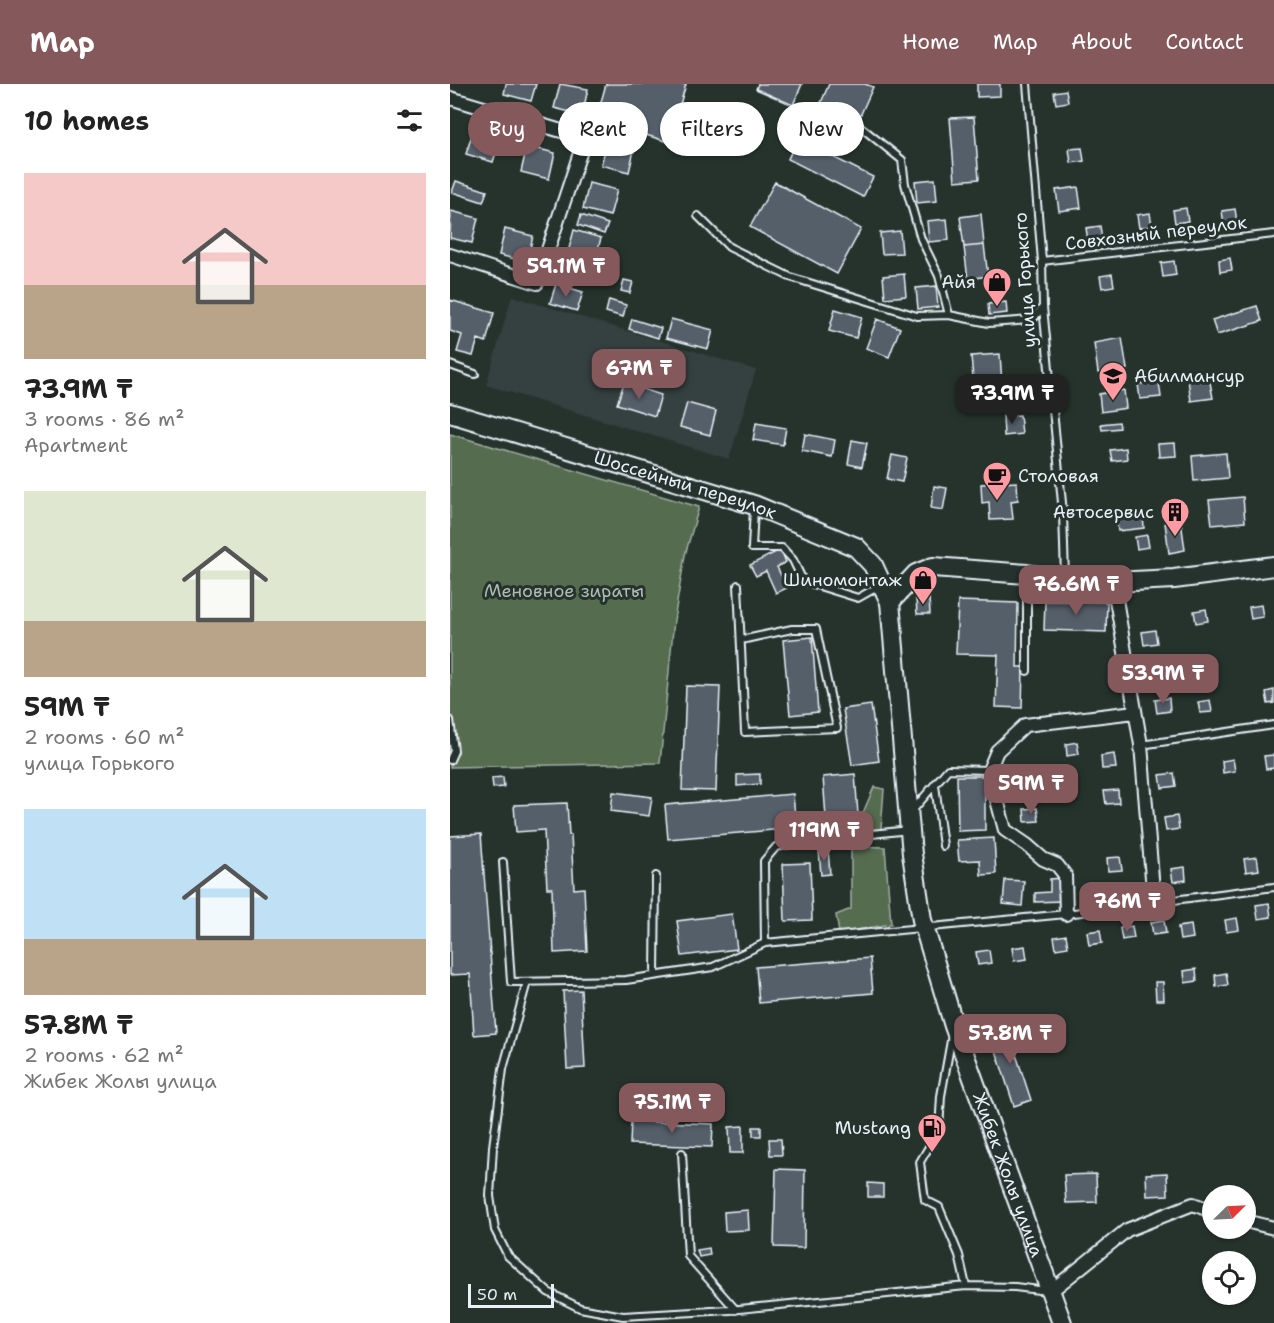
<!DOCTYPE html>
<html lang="en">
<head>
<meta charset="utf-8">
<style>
  body { margin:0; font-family:"Shantell Sans",sans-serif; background:#f6f6f6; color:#222; height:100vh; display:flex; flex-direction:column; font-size:22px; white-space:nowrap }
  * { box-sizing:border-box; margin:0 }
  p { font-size:20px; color:#767676 }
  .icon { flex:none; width:33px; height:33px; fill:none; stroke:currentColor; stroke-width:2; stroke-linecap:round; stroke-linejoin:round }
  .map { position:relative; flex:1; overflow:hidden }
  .details { display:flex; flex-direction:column; background:#fff; width:450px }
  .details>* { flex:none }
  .banner { position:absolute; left:18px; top:18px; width:570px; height:54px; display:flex; gap:12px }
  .needle { width:39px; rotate:66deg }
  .controls { position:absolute; left:752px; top:1101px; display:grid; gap:12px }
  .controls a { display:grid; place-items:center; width:54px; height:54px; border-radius:50%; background:#fff; box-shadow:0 2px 4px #0004; font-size:30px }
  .scale { position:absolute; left:18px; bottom:15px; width:86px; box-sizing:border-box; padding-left:6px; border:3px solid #e8f1f8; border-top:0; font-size:16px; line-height:21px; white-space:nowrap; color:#e8f1f8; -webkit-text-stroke:4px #26332d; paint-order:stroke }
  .price { position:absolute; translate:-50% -51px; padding:0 14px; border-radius:12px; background:#85585c; color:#fff; font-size:20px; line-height:39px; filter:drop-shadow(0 2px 3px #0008) }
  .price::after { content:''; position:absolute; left:50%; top:36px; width:18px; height:14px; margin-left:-9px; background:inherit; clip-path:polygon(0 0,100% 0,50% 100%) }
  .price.selected { background:#222; color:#fff }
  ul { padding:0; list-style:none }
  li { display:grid; align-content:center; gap:12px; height:318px; padding:0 24px }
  li span { display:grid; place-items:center; height:186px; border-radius:0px; color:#555 }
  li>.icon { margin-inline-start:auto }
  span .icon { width:108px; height:108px; fill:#fffc; stroke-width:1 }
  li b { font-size:26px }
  h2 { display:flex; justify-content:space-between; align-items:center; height:72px; padding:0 24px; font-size:26px }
  .pill { padding:0 21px; border-radius:27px; background:#fff; box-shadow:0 2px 4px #0004; font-size:21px; line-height:54px }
  .pill.selected { background:#85585c; color:#fff }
  header { display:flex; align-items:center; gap:36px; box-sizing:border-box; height:84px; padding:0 30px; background:#85585c; color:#fff }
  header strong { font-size:28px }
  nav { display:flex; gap:33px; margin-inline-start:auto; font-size:21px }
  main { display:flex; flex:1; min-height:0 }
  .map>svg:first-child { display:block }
</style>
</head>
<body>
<header>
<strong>Map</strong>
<nav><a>Home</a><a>Map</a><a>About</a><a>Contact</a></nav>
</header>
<main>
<section class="details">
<h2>10 homes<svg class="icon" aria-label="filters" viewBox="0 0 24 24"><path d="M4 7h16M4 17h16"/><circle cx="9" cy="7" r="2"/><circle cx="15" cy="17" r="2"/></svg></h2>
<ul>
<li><span style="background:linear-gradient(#f6c9c9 60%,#b9a48a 0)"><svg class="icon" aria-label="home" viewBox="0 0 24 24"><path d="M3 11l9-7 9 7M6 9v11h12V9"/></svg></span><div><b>73.9M ₸</b><p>3 rooms · 86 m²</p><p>Apartment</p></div></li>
<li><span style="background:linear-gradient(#dfe7d0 70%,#b9a48a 0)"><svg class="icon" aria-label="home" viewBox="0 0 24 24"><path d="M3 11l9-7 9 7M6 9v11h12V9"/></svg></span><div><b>59M ₸</b><p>2 rooms · 60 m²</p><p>улица Горького</p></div></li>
<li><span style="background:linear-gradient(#bfe0f5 70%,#b9a48a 0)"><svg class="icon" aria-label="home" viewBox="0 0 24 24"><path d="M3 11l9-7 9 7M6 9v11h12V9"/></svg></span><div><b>57.8M ₸</b><p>2 rooms · 62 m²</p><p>Жибек Жолы улица</p></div></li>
</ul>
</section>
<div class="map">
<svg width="824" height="1239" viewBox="0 0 824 1239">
  <rect width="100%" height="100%" fill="#26332d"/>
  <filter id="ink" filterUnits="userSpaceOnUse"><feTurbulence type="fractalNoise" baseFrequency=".0167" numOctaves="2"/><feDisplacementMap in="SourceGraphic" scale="12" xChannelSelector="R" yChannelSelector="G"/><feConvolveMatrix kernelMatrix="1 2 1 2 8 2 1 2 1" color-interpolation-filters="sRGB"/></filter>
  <g filter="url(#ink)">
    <path fill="#344040" d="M 62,212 L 306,286 L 279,375 L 36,301 Z"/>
    <path fill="#576c50" stroke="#a0aea4" stroke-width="1.5" d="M 0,350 L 249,423 L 235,471 L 224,536 L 210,679 L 0,683 Z
      M 424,703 L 434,705 L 431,745 L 417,745 L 412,731 Z
      M 401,762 L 435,763 L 441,840 L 389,849 L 386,831 L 401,825 Z"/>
    <path fill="#555e6b" stroke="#e8f1f8" stroke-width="1.5" d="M 56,0 L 86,0 L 81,17 L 54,10 Z
      M 110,0 L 138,5 L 132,31 L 104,24 Z
      M 156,0 L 236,0 L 219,58 L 146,36 Z
      M 308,0 L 352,0 L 343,21 L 306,5 Z
      M 379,0 L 415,0 L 423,3 L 398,59 L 361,42 Z
      M 527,0 L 550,0 L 550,12 L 527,13 Z
      M 616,6 L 618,18 L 606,20 L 604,8 Z
      M 524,33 L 529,95 L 505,97 L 500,34 Z
      M 24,44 L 51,53 L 43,78 L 16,70 Z
      M 158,55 L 185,62 L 179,88 L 151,81 Z
      M 347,55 L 423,93 L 413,113 L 338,75 Z
      M 77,62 L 105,69 L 99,95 L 71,88 Z
      M 632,64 L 634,77 L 621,79 L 619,65 Z
      M 485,95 L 487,117 L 467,119 L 465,97 Z
      M 6,97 L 37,107 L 33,118 L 2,108 Z
      M 325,98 L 411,145 L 387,190 L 300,143 Z
      M 139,99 L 167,106 L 160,132 L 133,125 Z
      M 628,103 L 631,124 L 609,127 L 606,106 Z
      M 736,124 L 738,137 L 725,139 L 723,126 Z
      M 785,125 L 787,138 L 774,140 L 772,127 Z
      M 1,127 L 28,134 L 22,159 L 0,154 Z
      M 700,129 L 702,142 L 689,144 L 687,131 Z
      M 531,130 L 534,161 L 514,163 L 510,133 Z
      M 131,131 L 158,140 L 154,150 L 128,141 Z
      M 497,135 L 499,156 L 479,158 L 477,137 Z
      M 650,142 L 652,155 L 638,157 L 636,144 Z
      M 55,145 L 83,152 L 77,178 L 49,171 Z
      M 124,146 L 151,154 L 144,180 L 117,172 Z
      M 450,147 L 452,169 L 432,170 L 430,149 Z
      M 534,161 L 538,192 L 518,195 L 514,163 Z
      M 780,174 L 782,186 L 770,188 L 769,176 Z
      M 724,177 L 726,191 L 713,193 L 711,179 Z
      M 454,190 L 456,212 L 435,214 L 433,192 Z
      M 662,190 L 664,202 L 652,204 L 650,192 Z
      M 174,196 L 183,198 L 180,209 L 171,207 Z
      M 106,200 L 133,208 L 127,227 L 100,219 Z
      M 486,202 L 488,223 L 468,225 L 466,204 Z
      M 0,216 L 44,229 L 36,258 L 28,255 L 23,272 L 7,268 L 12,251 L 0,247 Z
      M 159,216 L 176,221 L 173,233 L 156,228 Z
      M 556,218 L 557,229 L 539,231 L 538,220 Z
      M 807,222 L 812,237 L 767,251 L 762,236 Z
      M 385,225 L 412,233 L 406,254 L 379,247 Z
      M 182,235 L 211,244 L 208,254 L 179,245 Z
      M 221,235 L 263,246 L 258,265 L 216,254 Z
      M 427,235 L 450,244 L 439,273 L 416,264 Z
      M 672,254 L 677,285 L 648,289 L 644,259 Z
      M 550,270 L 553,315 L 525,317 L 521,272 Z
      M 759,293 L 763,314 L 741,317 L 738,296 Z
      M 709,298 L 711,313 L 690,315 L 688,300 Z
      M 174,299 L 211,311 L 205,332 L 167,320 Z
      M 674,306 L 676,324 L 651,328 L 649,310 Z
      M 237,319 L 266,327 L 260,351 L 230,343 Z
      M 570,331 L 572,350 L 554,352 L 553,332 Z
      M 669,338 L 670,344 L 652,346 L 651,340 Z
      M 306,339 L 336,344 L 333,361 L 303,356 Z
      M 355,350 L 385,356 L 382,373 L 352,367 Z
      M 402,356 L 417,359 L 412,383 L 398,380 Z
      M 725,359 L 726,372 L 709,373 L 708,360 Z
      M 676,364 L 677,375 L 662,377 L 660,366 Z
      M 776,369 L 778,394 L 744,397 L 742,372 Z
      M 442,371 L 457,374 L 452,398 L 437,395 Z
      M 567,398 L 568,416 L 561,417 L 563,435 L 540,436 L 539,418 L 532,419 L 531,400 Z
      M 484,402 L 497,404 L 493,426 L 481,424 Z
      M 793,413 L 795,438 L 762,441 L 759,416 Z
      M 693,430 L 694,444 L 668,447 L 666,433 Z
      M 731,437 L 735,466 L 719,469 L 715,439 Z
      M 697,451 L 699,463 L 687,465 L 685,453 Z
      M 330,466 L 336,478 L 327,483 L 337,504 L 326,509 L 316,487 L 306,492 L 300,481 Z
      M 466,514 L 479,514 L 480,530 L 467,530 Z
      M 508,517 L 568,519 L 567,583 L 573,583 L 572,624 L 546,623 L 548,571 L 506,570 Z
      M 595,517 L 657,518 L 656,548 L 594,546 Z
      M 811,521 L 813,533 L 801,535 L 799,523 Z
      M 756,525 L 758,537 L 746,539 L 744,527 Z
      M 705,546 L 707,559 L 694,561 L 692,548 Z
      M 362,553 L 368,628 L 340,631 L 333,556 Z
      M 236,602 L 270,603 L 266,707 L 232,706 Z
      M 824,606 L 824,619 L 818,620 L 816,608 Z
      M 719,614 L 720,627 L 707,629 L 705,616 Z
      M 760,616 L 762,628 L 750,629 L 748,618 Z
      M 421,621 L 429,677 L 402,681 L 393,625 Z
      M 627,658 L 629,670 L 617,672 L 616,660 Z
      M 664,670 L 666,684 L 652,685 L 651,672 Z
      M 824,671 L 824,684 L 816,685 L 814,672 Z
      M 783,675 L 785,687 L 773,689 L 772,677 Z
      M 724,689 L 726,702 L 712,704 L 710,691 Z
      M 310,690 L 310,700 L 287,702 L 287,691 Z
      M 405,690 L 409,744 L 377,747 L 373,693 Z
      M 507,692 L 535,692 L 535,746 L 508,747 Z
      M 53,693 L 54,703 L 43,704 L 42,694 Z
      M 591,703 L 609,703 L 609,717 L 591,717 Z
      M 668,706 L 669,719 L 656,720 L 654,707 Z
      M 163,708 L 202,713 L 199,732 L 161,727 Z
      M 343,710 L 346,744 L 218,755 L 215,721 Z
      M 117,719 L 119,751 L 121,751 L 124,805 L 134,804 L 137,867 L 104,869 L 102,804 L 97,804 L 94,746 L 66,748 L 64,721 Z
      M 587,724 L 589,737 L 575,738 L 574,725 Z
      M 727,732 L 729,745 L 716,747 L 714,734 Z
      M 31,750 L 46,949 L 24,951 L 20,890 L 0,891 L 0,752 Z
      M 544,754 L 546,790 L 531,791 L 530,776 L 509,777 L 507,756 Z
      M 378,765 L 380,790 L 371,791 L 369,766 Z
      M 670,773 L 672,786 L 658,787 L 657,774 Z
      M 807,773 L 809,786 L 796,788 L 794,775 Z
      M 360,779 L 362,836 L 335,837 L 333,780 Z
      M 735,783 L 736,796 L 723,798 L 721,785 Z
      M 612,794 L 612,817 L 585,818 L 585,809 L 600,808 L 600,795 Z
      M 555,796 L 574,797 L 572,822 L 553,820 Z
      M 672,798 L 673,812 L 660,813 L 659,800 Z
      M 819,819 L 821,833 L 808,835 L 806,821 Z
      M 282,830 L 287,865 L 232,872 L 227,837 Z
      M 787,834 L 789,846 L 777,848 L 775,836 Z
      M 714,836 L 716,849 L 703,851 L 701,838 Z
      M 741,841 L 743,854 L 730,856 L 728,843 Z
      M 682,842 L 684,854 L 672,856 L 670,844 Z
      M 650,846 L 652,859 L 639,861 L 637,848 Z
      M 616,851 L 618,863 L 606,865 L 604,853 Z
      M 575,862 L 577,875 L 564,877 L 562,864 Z
      M 539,866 L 541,879 L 528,881 L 526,868 Z
      M 420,874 L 423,909 L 309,919 L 306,883 Z
      M 746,885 L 747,897 L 735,899 L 734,887 Z
      M 776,889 L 778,901 L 766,903 L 765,891 Z
      M 705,898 L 713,898 L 714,916 L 706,916 Z
      M 131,906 L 135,984 L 117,985 L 113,907 Z
      M 556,940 L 581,1016 L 564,1022 L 539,945 Z
      M 181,1037 L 263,1040 L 262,1063 L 180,1060 Z
      M 293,1042 L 293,1069 L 280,1069 L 279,1043 Z
      M 303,1043 L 311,1043 L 311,1052 L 303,1052 Z
      M 319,1055 L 331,1055 L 332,1071 L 320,1071 Z
      M 326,1085 L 355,1086 L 354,1164 L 324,1163 Z
      M 717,1089 L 718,1111 L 697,1112 L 696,1090 Z
      M 646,1090 L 647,1118 L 616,1119 L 614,1091 Z
      M 418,1099 L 433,1100 L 433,1113 L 418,1113 Z
      M 298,1126 L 299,1146 L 275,1147 L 274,1128 Z
      M 259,1164 L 260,1171 L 249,1173 L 247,1166 Z"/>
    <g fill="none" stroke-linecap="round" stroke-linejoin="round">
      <g stroke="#e8f1f8" stroke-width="10">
        <path id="service" d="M 577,0 L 592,177 L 593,223 L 613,429 L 615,493
          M 412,44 L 452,76 L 455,100 L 471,155 L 489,192 L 499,231 L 539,239 L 582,236 L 593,223
          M 248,132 L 279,163 L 340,193 L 467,232 L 499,231
          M 592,177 L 824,150
          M 0,281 L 25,290
          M 304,424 L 302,464 L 332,464 L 343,476 L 353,497 L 408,514 L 431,501
          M 577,491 L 577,587
          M 288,501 L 295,648 L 387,644 L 366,545 L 342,545 L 291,556
          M 0,636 L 4,667 L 0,676
          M 691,661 L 824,641
          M 485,701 L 493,762
          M 463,726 L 498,685 L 539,686
          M 53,778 L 61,898 L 176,896 L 263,883 L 315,859 L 616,830 L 824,803
          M 315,859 L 314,777 L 326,763 L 357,757 L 459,746
          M 205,891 L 206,792
          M 77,898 L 53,985 L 43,1063 L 40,1112 L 45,1146 L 58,1172 L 98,1208 L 130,1224 L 173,1232 L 280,1226 L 516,1202
          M 502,951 L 491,1012 L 489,1046 L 470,1078 L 475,1116 L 489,1123 L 509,1171 L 516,1202 L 565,1203 L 597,1207
          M 232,1069 L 238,1172 L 286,1226"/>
      </g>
      <g stroke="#e8f1f8" stroke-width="16">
        <path id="minor" d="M 0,14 L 135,54 L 87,199 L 0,171
          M 663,498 L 691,661 L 704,818
          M 616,830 L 615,791 L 607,781 L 593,775 L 577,761 L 555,746 L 539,686 L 547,667 L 575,641 L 685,628
          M 795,1137 L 824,1144
          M 601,1207 L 677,1146 L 743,1120 L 762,1127"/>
      </g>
      <g stroke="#e8f1f8" stroke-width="22">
        <g id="secondary">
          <path id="s1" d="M 0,329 L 304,421 L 406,463 L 423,481 L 440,518 L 462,770 L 472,836 L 504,942 L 612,1239"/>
          <path d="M 440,518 L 466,490 L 483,483 L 577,490 L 615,496 L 663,498 L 724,495 L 824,482"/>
        </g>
      </g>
      <use href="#service" stroke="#26332d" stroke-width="6"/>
      <use href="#minor" stroke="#26332d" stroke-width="12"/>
      <use href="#secondary" stroke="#26332d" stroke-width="18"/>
    </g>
  </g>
  <defs>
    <g id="shop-pin" transform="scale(1.5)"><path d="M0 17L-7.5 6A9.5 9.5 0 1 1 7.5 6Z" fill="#ff9aa2" stroke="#26332d"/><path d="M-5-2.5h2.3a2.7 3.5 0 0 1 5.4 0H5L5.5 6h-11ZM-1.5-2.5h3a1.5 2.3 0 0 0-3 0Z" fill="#111"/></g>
    <g id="school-pin" transform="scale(1.5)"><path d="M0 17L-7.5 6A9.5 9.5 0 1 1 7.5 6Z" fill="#ff9aa2" stroke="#26332d"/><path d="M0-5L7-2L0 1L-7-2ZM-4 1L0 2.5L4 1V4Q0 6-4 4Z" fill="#111"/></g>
    <g id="cafe-pin" transform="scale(1.5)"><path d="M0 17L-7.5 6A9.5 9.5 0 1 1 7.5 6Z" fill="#ff9aa2" stroke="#26332d"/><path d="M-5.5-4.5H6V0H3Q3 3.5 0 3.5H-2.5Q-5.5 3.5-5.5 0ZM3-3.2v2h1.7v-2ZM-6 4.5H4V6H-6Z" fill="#111"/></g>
    <g id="building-pin" transform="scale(1.5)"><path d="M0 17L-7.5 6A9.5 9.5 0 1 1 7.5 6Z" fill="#ff9aa2" stroke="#26332d"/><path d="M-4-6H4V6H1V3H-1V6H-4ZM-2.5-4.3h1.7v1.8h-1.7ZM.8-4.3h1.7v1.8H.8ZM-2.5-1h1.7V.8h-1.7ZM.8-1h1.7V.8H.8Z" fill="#111"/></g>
    <g id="fuel-pin" transform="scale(1.5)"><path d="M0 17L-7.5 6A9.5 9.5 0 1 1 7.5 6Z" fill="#ff9aa2" stroke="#26332d"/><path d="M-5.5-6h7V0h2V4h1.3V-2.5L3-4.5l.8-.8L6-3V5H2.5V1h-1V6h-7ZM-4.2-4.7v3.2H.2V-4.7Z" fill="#111"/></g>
  </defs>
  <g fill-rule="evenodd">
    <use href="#shop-pin" x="547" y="198"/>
    <use href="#school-pin" x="663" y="292"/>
    <use href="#cafe-pin" x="547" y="392"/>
    <use href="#building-pin" x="725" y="428"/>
    <use href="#shop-pin" x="473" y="496"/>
    <use href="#fuel-pin" x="482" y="1044"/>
  </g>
  <g text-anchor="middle" stroke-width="6" stroke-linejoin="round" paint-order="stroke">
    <g font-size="18" fill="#e8f1f8" stroke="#26332d">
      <text transform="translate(706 149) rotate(-7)" y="6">Совхозный переулок</text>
      <text transform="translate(575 196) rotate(-94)" y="6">улица Горького</text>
      <text dy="6" stroke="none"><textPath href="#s1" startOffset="246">Шоссейный переулок</textPath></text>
      <text dy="6" stroke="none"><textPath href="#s1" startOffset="1082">Жибек Жолы улица</textPath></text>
    </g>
    <g font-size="18" fill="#e8f1f8" stroke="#26332d" text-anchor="end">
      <text x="526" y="204">Айя</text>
      <text x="684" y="298" text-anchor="start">Абилмансур</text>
      <text x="568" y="398" text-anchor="start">Столовая</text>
      <text x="704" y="434">Автосервис</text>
      <text x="452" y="502">Шиномонтаж</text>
      <text x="461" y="1050">Mustang</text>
    </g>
    <g font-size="18" fill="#aebcb5" stroke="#26332d">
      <text x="114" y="513">Меновное зираты</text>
    </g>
  </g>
</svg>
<div class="controls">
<a><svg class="needle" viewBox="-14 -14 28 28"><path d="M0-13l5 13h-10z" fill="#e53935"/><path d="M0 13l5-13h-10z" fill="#767676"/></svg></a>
<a><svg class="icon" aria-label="locate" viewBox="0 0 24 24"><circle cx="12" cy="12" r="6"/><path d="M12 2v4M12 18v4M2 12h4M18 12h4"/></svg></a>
</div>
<div class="scale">50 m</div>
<b class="price" style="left:116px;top:214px">59.1M ₸</b>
<b class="price" style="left:189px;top:316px">67M ₸</b>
<b class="price selected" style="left:562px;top:341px">73.9M ₸</b>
<b class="price" style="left:626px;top:532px">76.6M ₸</b>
<b class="price" style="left:713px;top:621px">53.9M ₸</b>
<b class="price" style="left:581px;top:731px">59M ₸</b>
<b class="price" style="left:374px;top:778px">119M ₸</b>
<b class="price" style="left:677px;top:849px">76M ₸</b>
<b class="price" style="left:560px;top:981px">57.8M ₸</b>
<b class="price" style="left:222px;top:1050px">75.1M ₸</b>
<div class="banner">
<a class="pill selected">Buy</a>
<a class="pill">Rent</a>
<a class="pill">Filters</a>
<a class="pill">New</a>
</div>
</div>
</main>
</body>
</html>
